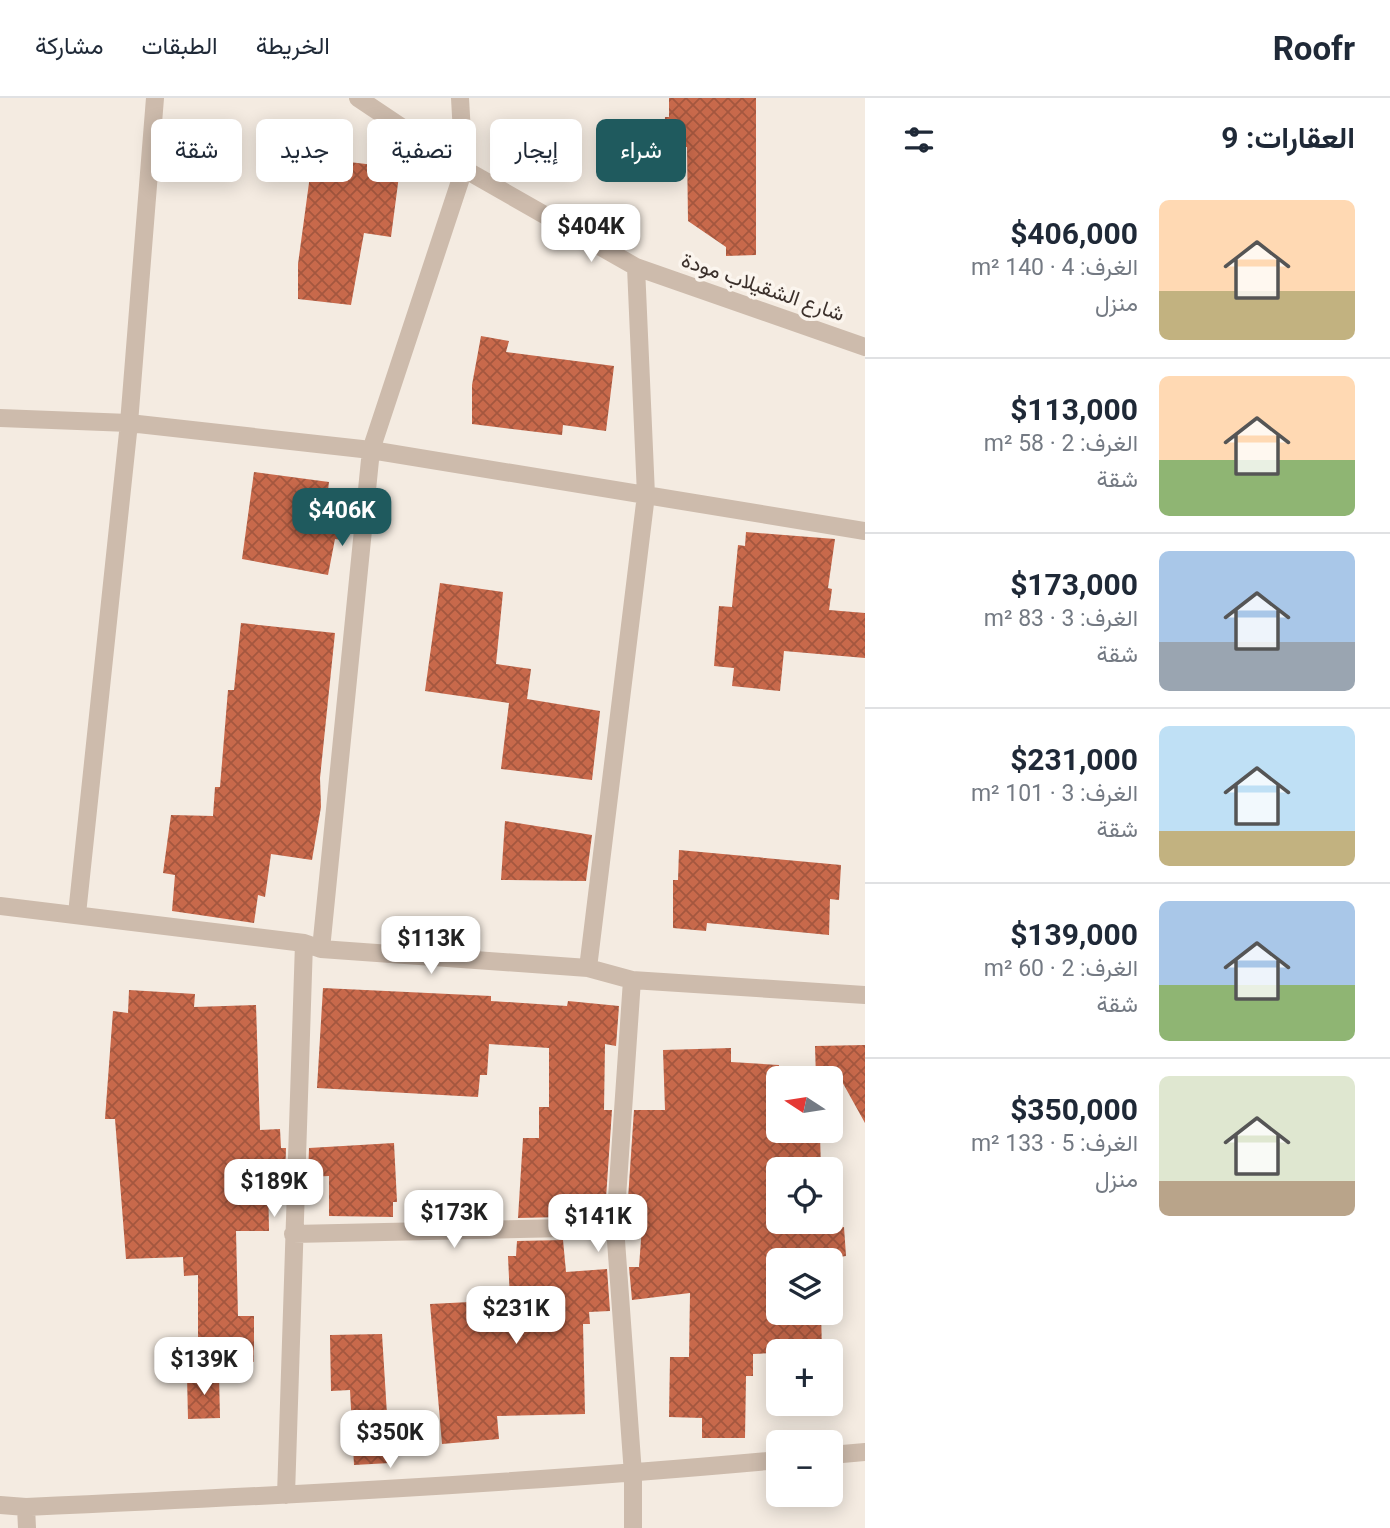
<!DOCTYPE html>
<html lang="ar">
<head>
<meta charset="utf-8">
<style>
  body { margin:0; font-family:Roboto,Vazirmatn,sans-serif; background:#f6f6f7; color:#1f2937; direction:rtl; height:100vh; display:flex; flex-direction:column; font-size:26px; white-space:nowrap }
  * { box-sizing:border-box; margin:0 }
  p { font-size:23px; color:#747a83 }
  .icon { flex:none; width:38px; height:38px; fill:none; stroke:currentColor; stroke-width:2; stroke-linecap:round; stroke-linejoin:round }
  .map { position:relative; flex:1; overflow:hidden; direction:ltr }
  .details { display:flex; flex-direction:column; background:#fff; width:525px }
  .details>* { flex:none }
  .guide { position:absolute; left:21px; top:21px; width:665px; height:63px; direction:rtl; display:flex; gap:14px }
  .needle { width:46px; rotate:282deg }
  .buttons { position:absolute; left:766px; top:968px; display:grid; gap:14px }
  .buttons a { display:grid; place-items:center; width:77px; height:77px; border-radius:10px; background:#fff; box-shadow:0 4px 18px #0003; font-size:35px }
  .price { position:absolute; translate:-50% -60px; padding:0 16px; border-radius:14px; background:#fff; color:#222; font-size:23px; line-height:46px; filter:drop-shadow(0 2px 4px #0008) }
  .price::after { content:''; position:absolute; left:50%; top:42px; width:21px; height:16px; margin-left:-10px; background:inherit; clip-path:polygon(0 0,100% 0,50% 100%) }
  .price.selected { background:#1f5a5e; color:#fff }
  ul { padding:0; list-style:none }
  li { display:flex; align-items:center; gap:21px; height:175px; padding:0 35px }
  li+li { border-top:2px solid #e0e1e3 }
  li span { display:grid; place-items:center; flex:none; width:196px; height:140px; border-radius:10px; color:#555 }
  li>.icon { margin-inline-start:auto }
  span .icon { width:84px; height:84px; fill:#fffc; stroke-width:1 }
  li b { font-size:30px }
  h2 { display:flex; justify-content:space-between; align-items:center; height:84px; padding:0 35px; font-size:30px }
  .tag { padding:0 24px; border-radius:10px; background:#fff; box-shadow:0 4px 18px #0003; font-size:24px; line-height:63px }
  .tag.selected { background:#1f5a5e; color:#fff }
  header { display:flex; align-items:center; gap:42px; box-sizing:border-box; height:98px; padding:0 35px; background:#fff; border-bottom:2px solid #e0e1e3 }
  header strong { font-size:33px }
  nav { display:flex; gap:38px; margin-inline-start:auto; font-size:24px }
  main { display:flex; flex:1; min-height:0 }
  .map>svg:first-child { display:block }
</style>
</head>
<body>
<header>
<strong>Roofr</strong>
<nav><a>الخريطة</a><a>الطبقات</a><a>مشاركة</a></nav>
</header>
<main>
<section class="details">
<h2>العقارات: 9<svg class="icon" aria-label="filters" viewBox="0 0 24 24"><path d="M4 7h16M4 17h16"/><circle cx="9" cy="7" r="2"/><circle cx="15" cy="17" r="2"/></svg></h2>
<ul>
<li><span style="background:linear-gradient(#ffd9b3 65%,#c2b280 0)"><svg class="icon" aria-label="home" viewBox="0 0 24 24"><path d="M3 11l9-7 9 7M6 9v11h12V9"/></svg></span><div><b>$406,000</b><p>الغرف: 4 · 140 m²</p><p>منزل</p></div></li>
<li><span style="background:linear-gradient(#ffd9b3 60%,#8fb573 0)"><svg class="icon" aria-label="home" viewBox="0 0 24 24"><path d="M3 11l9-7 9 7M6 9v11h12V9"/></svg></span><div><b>$113,000</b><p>الغرف: 2 · 58 m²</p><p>شقة</p></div></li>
<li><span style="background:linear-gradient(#a9c7e8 65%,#9aa5b1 0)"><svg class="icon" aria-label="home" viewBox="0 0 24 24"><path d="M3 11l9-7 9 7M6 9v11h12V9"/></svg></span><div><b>$173,000</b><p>الغرف: 3 · 83 m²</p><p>شقة</p></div></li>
<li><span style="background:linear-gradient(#bfe0f5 75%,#c2b280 0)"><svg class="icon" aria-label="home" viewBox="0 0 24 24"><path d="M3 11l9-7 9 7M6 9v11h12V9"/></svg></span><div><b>$231,000</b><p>الغرف: 3 · 101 m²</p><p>شقة</p></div></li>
<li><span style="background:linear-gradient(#a9c7e8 60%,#8fb573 0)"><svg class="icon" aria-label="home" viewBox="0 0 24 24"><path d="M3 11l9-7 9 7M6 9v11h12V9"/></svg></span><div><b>$139,000</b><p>الغرف: 2 · 60 m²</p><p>شقة</p></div></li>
<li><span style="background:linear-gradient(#dfe7d0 75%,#b9a48a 0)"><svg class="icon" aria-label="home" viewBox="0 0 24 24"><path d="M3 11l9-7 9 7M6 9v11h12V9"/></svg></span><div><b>$350,000</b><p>الغرف: 5 · 133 m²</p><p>منزل</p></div></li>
</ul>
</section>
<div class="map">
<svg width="865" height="1430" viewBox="0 0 865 1430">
  <defs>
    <pattern id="building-cross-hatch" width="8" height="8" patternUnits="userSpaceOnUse" patternTransform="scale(1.75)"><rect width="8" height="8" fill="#c8694b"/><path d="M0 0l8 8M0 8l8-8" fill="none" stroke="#a4573f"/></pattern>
  </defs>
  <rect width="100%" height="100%" fill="#f4ebe1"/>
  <path fill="url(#building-cross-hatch)" d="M 669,0 L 756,0 L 756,157 L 726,158 L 726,149 L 688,123 L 687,49 L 664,49 L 665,19 L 669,19 Z
    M 314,48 L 351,53 L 349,64 L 400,70 L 391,139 L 364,135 L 351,207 L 298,201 L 298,166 Z
    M 481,238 L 509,243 L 506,254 L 614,268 L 606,333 L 563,327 L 562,337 L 472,326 L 472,287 Z
    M 254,374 L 329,384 L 327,400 L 348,403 L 342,442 L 335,441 L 328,477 L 242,461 Z
    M 746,434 L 835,441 L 828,490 L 832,491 L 829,512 L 865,515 L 865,560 L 784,553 L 780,593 L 732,588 L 734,570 L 714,568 L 719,508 L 732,509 L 738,447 L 745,448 Z
    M 440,485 L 503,494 L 496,566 L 531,571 L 527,601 L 600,613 L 592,682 L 501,671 L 509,605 L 425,593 Z
    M 241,525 L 335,535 L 320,680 L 321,709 L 312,762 L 271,756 L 265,799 L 258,797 L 254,825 L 172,813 L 175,777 L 163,775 L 171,717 L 213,718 L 215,689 L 220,689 L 228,592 L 234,592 Z
    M 505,723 L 592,737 L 586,783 L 501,782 Z
    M 679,752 L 841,767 L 839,802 L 830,801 L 829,837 L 707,825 L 706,833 L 673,830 L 673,782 L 678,782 Z
    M 323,890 L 491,898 L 491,903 L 567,908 L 568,903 L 619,908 L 616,948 L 605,946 L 604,1012 L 612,1012 L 606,1100 L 575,1100 L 575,1107 L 560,1107 L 561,1119 L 518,1120 L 523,1040 L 539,1040 L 539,1009 L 549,1009 L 549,950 L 489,946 L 487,977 L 480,977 L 478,999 L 317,990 Z
    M 129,892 L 195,896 L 194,909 L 256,907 L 260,1032 L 280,1031 L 281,1050 L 286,1050 L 285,1080 L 268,1080 L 269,1133 L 236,1133 L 238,1218 L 254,1218 L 254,1264 L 198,1263 L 198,1177 L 184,1178 L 183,1159 L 126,1161 L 115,1021 L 105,1021 L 113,913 L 128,915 Z
    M 865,947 L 865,1025 L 840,980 L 816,980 L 815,948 Z
    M 731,950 L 731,964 L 779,967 L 779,1037 L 820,1037 L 821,1071 L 779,1071 L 779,1124 L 823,1124 L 823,1131 L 844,1129 L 846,1158 L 820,1162 L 779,1162 L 779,1214 L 821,1214 L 822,1253 L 753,1256 L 753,1278 L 746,1278 L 745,1340 L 702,1340 L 702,1320 L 669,1319 L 670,1259 L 689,1259 L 690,1195 L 632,1202 L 629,1169 L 639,1169 L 644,1101 L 628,1101 L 634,1012 L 665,1012 L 663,952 Z
    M 394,1045 L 397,1104 L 393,1104 L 393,1119 L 329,1118 L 329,1078 L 308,1079 L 309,1050 Z
    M 563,1142 L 566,1174 L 607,1171 L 610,1213 L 589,1214 L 590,1226 L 583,1226 L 585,1316 L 497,1318 L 499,1341 L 442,1346 L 430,1206 L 510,1202 L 508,1158 L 516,1158 L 517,1143 Z
    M 382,1236 L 390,1365 L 354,1367 L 350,1292 L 331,1293 L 330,1237 Z
    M 219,1277 L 220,1320 L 188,1321 L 187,1278 Z"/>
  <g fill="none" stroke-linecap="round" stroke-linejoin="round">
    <path stroke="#cdbbac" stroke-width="18" d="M 358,0 L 464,71 L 636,169 L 865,249
      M 0,320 L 129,325 L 371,352 L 865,433
      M 0,808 L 304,845 L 321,851 L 588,870 L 632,882 L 865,897
      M 77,816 L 129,325 L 155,0
      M 321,851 L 371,352 L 464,71 L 460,0
      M 588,870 L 646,397 L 636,169
      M 632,882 L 615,1129 L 633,1376 L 633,1430
      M 293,1136 L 615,1129
      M 831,1357 L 865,1354
      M 286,1397 L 304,845
      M 0,1407 L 26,1409 C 277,1398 528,1385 779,1362
      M 26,1409 L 27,1430"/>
  </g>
  <g text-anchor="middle" stroke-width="7" stroke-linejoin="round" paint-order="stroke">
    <g font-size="21" fill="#3b302b" stroke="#fbf5ee">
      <text transform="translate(763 189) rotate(19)" y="7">شارع الشقيلاب مودة</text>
    </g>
  </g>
</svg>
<div class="buttons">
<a><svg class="needle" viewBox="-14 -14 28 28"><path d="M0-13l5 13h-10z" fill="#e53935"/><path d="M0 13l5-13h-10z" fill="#747a83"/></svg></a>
<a><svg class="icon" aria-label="locate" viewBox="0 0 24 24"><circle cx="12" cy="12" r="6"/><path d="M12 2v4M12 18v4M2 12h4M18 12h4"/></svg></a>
<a><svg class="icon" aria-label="layers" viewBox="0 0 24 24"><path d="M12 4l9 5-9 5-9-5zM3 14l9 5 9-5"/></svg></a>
<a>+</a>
<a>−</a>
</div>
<b class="price" style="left:591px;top:166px">$404K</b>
<b class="price selected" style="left:342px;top:450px">$406K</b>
<b class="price" style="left:431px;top:878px">$113K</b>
<b class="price" style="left:274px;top:1121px">$189K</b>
<b class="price" style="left:454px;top:1152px">$173K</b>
<b class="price" style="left:598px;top:1156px">$141K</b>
<b class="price" style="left:516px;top:1248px">$231K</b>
<b class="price" style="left:204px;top:1299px">$139K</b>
<b class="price" style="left:390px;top:1372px">$350K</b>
<div class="guide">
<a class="tag selected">شراء</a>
<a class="tag">إيجار</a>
<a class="tag">تصفية</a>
<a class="tag">جديد</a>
<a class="tag">شقة</a>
</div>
</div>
</main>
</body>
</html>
